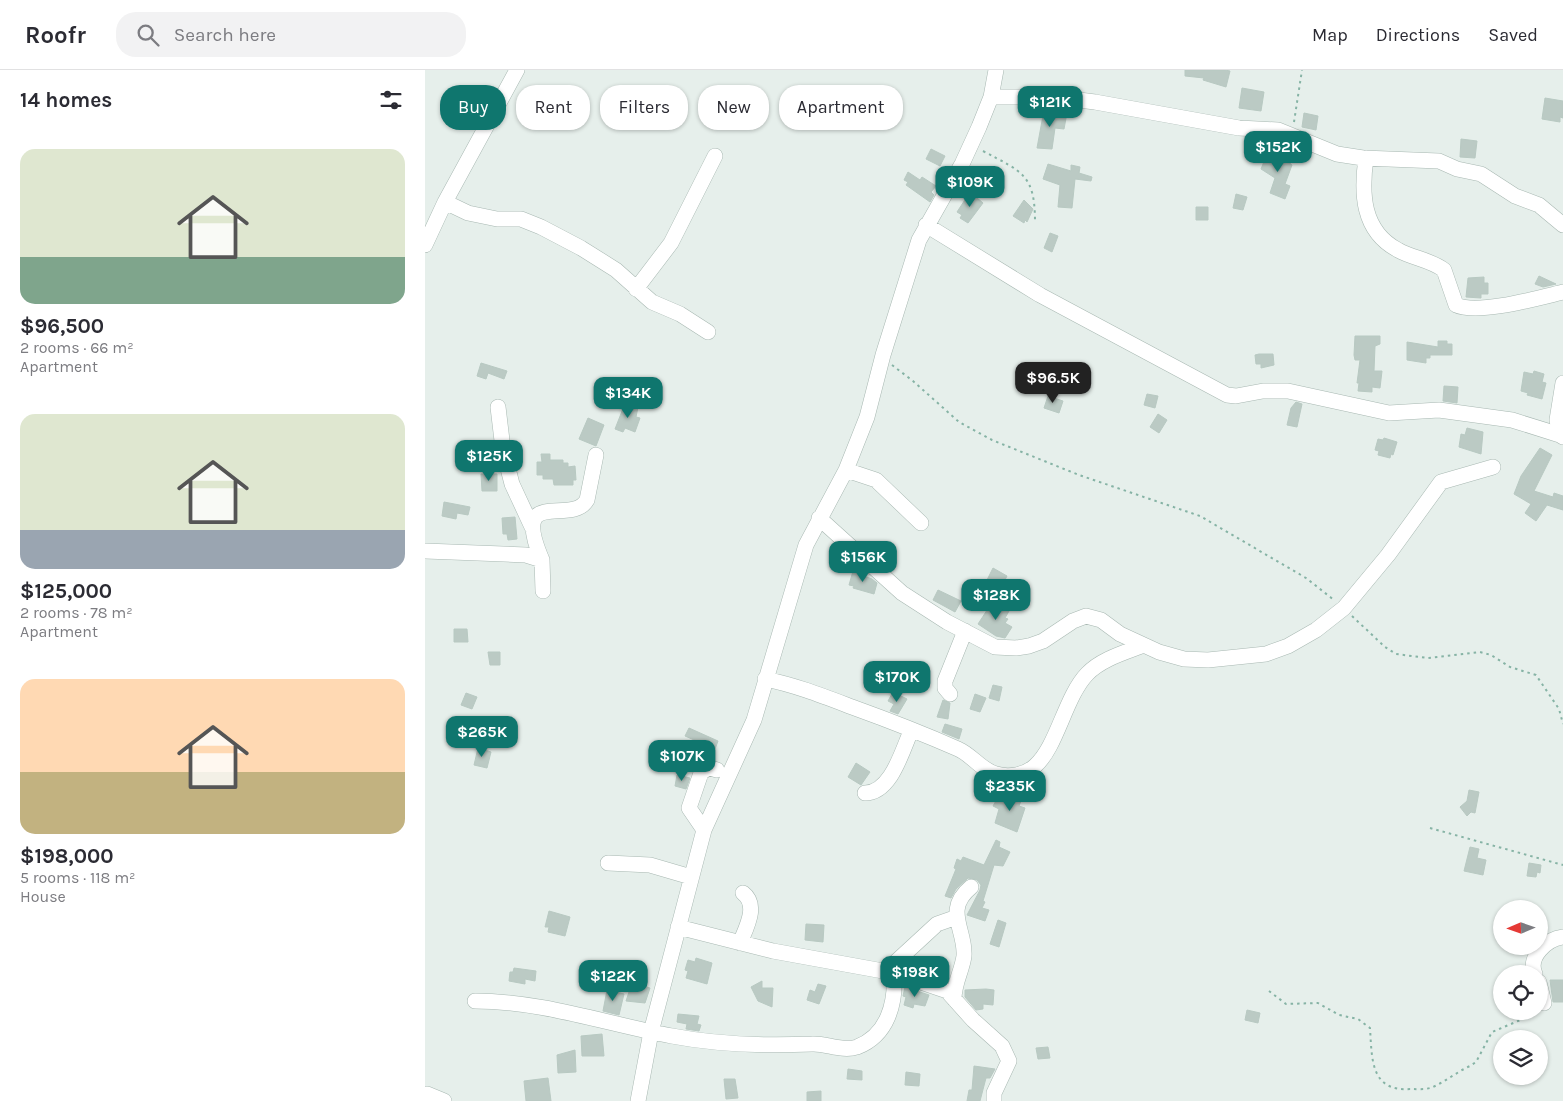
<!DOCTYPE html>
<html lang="en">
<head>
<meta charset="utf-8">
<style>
  body { margin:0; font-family:Karla,sans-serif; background:#f2f2f3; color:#2b2b33; height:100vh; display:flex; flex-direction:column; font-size:19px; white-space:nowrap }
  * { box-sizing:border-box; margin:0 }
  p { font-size:16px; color:#7c7c81 }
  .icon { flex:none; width:28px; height:28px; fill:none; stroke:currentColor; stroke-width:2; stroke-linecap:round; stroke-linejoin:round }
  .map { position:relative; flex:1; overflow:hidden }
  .details { display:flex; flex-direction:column; background:#fff; width:425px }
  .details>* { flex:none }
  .hud { position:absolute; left:15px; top:15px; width:475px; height:45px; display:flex; gap:10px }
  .needle { width:32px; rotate:268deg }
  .buttons { position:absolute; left:1068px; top:830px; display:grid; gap:10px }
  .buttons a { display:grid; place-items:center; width:55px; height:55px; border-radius:50%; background:#fff; box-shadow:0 1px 4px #0004; font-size:25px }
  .price { position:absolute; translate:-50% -42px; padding:0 11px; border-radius:10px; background:#0f766e; color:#fff; font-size:16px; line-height:32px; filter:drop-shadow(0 1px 2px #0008) }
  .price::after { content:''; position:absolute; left:50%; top:30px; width:15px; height:11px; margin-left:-8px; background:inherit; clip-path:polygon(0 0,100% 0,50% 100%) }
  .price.active { background:#222; color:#fff }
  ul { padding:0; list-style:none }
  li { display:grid; align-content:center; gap:10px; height:265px; padding:0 20px }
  li span { display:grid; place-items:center; height:155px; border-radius:15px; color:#555 }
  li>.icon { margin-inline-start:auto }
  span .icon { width:90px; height:90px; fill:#fffc; stroke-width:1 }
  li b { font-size:21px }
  h2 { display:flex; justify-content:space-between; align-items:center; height:60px; padding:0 20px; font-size:21px }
  .chip { padding:0 18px; border-radius:20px; background:#fff; box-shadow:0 1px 4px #0004; font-size:18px; line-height:45px }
  .chip.active { background:#0f766e; color:#fff }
  header { display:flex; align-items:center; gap:30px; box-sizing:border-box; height:70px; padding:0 25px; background:#fff; border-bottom:1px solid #e1e1e2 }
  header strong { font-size:24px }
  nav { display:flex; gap:28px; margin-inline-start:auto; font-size:18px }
  .search { width:350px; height:45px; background:#f2f2f3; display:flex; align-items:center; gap:12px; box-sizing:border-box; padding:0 18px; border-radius:20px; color:#7c7c81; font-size:19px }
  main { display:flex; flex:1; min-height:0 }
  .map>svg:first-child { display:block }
</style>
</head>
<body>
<header>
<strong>Roofr</strong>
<div class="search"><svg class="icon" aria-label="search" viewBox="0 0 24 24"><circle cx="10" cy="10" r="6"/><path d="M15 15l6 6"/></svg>Search here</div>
<nav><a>Map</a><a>Directions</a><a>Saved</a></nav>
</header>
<main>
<section class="details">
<h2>14 homes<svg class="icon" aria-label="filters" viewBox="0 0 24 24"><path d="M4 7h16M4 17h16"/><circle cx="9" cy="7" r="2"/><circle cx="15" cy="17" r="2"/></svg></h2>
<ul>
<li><span style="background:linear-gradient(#dfe7d0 70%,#7fa58c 0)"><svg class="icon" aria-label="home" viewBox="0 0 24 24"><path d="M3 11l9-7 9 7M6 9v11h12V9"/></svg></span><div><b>$96,500</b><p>2 rooms · 66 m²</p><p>Apartment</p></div></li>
<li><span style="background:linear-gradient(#dfe7d0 75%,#9aa5b1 0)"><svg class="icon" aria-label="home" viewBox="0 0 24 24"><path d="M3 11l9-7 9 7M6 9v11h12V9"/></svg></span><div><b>$125,000</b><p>2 rooms · 78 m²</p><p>Apartment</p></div></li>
<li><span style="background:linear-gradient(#ffd9b3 60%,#c2b280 0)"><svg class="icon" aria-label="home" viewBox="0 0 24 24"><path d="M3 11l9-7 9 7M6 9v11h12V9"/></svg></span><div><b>$198,000</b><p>5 rooms · 118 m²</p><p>House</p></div></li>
</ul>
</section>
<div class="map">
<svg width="1138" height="1031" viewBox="0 0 1138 1031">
  <rect width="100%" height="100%" fill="#e6efeb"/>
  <path fill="#bbcac4" stroke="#b8c9c2" d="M 760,0 L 800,0 L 805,1 L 801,17 L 778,10 L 779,8 L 760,6 Z
    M 817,18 L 839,22 L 836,41 L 814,38 Z
    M 1120,28 L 1138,31 L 1138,48 L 1135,47 L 1135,52 L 1117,49 Z
    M 619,40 L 642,43 L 639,59 L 630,58 L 627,79 L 612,78 Z
    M 879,43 L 893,46 L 891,60 L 877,57 Z
    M 1036,69 L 1052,71 L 1050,88 L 1035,87 Z
    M 506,79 L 520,86 L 515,96 L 501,89 Z
    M 846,82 L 867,89 L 865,94 L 867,95 L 860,114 L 865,116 L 860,129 L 845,123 L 850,108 L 836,99 L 840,89 L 843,90 Z
    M 623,94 L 646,101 L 646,95 L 655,97 L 654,103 L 667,107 L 666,111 L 650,109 L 647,138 L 633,137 L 635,115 L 618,109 Z
    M 483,102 L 495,110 L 497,107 L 511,116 L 506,122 L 509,125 L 505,132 L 481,115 L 483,112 L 479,110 Z
    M 545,122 L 558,133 L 543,153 L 535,148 L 537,145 L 532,142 Z
    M 811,124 L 822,127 L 818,140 L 808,138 Z
    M 599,130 L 608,139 L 602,152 L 600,150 L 599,153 L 588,146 Z
    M 771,137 L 783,137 L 783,150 L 771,150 Z
    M 625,163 L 633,166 L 627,182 L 619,178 Z
    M 1114,206 L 1131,214 L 1118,217 L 1110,214 Z
    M 1059,207 L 1059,213 L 1063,213 L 1063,224 L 1056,224 L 1056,228 L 1041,227 L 1043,208 Z
    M 930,266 L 955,266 L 955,274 L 950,276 L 949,301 L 957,301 L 955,318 L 947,317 L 947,322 L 933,321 L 934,313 L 932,313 L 935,290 L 930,290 L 929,285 Z
    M 1013,271 L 1022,271 L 1022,274 L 1027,274 L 1027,285 L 1005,285 L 1005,288 L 1001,288 L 1001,293 L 982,290 L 982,272 L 1013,277 Z
    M 834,284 L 848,284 L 849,295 L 836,298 L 836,294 L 831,294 L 830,285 Z
    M 56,293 L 82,301 L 79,309 L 63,303 L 61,309 L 52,306 Z
    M 1109,301 L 1119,304 L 1117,312 L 1121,313 L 1117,329 L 1102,325 L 1103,323 L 1096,321 L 1099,302 L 1108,304 Z
    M 220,310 L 229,314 L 224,328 L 215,325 Z
    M 1019,316 L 1033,317 L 1032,333 L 1018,331 Z
    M 722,324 L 733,326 L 730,338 L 719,335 Z
    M 623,326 L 638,331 L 634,343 L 619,338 Z
    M 871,332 L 877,334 L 872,357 L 862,355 L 866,338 Z
    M 203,333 L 213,337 L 211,347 L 215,348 L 210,362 L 200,358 L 198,362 L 190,359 L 199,336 L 202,337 Z
    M 733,344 L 742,350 L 734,363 L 725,357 Z
    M 163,348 L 179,355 L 171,376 L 154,369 Z
    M 1042,358 L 1058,362 L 1056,384 L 1034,377 L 1036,364 L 1040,365 Z
    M 959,368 L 972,372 L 968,385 L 966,384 L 965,388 L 953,385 L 954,381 L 950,380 L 953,369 L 958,370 Z
    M 1115,378 L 1127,385 L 1109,421 L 1128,427 L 1129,423 L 1138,426 L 1138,440 L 1122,435 L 1111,451 L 1100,443 L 1106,434 L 1089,424 L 1096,406 Z
    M 116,384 L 125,384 L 125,390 L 138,390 L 138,393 L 143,393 L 143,397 L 150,396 L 151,410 L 148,410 L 148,415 L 129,415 L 128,409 L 118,409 L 118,405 L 112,405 L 112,392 L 117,392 Z
    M 56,404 L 72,404 L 72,421 L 57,421 Z
    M 19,432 L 45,437 L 43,445 L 32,443 L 31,449 L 17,446 Z
    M 90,447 L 92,469 L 83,470 L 82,464 L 78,464 L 77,448 Z
    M 568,498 L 582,506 L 572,525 L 558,518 Z
    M 428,501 L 439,504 L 439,506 L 447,509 L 452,513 L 449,524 L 428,518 L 429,516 L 424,515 Z
    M 513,520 L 536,531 L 530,542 L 508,530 Z
    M 568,531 L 584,541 L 580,548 L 583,549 L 580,553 L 587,557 L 580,568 L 571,566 L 553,554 Z
    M 29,559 L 42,559 L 43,572 L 29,572 Z
    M 63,582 L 75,582 L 75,595 L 65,595 Z
    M 568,615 L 577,617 L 574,631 L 564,628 Z
    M 468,622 L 482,629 L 473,644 L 465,641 L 469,634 L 463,631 Z
    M 41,623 L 52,627 L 47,639 L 36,635 Z
    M 550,624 L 561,628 L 555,642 L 545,639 Z
    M 518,630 L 525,633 L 523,649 L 512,647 Z
    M 520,654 L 537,659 L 534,669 L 517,662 Z
    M 264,658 L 293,671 L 290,679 L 260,666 Z
    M 53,678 L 66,682 L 62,698 L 49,695 Z
    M 431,693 L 445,702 L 436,715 L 423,707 Z
    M 252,705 L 265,708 L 261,719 L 250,716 Z
    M 1044,720 L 1054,722 L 1050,743 L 1046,742 L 1042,746 L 1035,737 L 1042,731 Z
    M 583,723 L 597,728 L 594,736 L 600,738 L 592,762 L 570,753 L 574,739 L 568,736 L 572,729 L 580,732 Z
    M 571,770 L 575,772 L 574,777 L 585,782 L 578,796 L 569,795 L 558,831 L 560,832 L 557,838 L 564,840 L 560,851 L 542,845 L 555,820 L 556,815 L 552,810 L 543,808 L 531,819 L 526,828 L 520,826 L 531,799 L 529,798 L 532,789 L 536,791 L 538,787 L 559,795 Z
    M 1045,777 L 1054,779 L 1052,788 L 1061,790 L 1058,805 L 1039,801 Z
    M 1104,793 L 1116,795 L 1115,803 L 1112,802 L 1111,807 L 1102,806 Z
    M 124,841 L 145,847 L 140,866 L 123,862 L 124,857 L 120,857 Z
    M 573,850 L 581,853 L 574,877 L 565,874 Z
    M 381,854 L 399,855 L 398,872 L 380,870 Z
    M 271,888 L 287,893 L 282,914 L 261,908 L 263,901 L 260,900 L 263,890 L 270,892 Z
    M 89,898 L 111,901 L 110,911 L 100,909 L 100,914 L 84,911 L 85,902 L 88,902 Z
    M 1125,910 L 1138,910 L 1138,932 L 1128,932 Z
    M 337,911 L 337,918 L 348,918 L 347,937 L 333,931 L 326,917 Z
    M 207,913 L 225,918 L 220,933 L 201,931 Z
    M 393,914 L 401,916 L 394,934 L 382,930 L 385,920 L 390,922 Z
    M 480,917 L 504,925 L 500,936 L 489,934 L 488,938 L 479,935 L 481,927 L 478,926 Z
    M 561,919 L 569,920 L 568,935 L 558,934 L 558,939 L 551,940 L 540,927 L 540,920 Z
    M 182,920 L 199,924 L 194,945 L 178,941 Z
    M 822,940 L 835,943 L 833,953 L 820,950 Z
    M 253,944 L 274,946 L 272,954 L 276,955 L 274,961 L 261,959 L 262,954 L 252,952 Z
    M 177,964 L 179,986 L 157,986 L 156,966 Z
    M 623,977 L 625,988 L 613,989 L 611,978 Z
    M 150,980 L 151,1002 L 133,1003 L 132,985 Z
    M 549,996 L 570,999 L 565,1008 L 561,1008 L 555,1031 L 542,1031 L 544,1020 L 547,1020 Z
    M 423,999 L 437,1001 L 437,1010 L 422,1009 Z
    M 481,1002 L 495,1004 L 494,1016 L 480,1015 Z
    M 123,1008 L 126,1031 L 101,1031 L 99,1011 Z
    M 299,1009 L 310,1009 L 313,1028 L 301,1029 Z
    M 396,1021 L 396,1031 L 382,1031 L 382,1022 Z"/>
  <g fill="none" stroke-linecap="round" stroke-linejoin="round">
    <g stroke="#a8b8b2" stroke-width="16">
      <path id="minor" d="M 566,27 L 630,27 L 670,32 L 814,58 L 853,60 L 912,84 L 938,88 L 1014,91 L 1032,99 L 1056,104 L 1090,126 L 1114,135 L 1138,155
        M 941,88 C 936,123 937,161 973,180 C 987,188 1006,190 1019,200 L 1031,235 C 1053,245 1113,228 1138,222
        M 20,132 L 43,143 L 72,149 L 96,149 L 116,157 L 156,178 L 191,200 L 227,232 L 255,244 L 283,262
        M 501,155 L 615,225 L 802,325 L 811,326 L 838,321 L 863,321 L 964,343 L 1014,340 L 1087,350 L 1135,365
        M 0,175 L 20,132 L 92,0
        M 211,219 L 246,173 L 290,86
        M 1138,313 L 1132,350 L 1135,365 L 1138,367
        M 73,337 L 78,379 L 87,414 L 107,457
        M 421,400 L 451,410 L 496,453
        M 394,448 L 477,523 L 522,552 L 570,577 L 591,578 L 604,576 L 618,571 L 648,551 L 661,546 L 676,550 L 695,564 L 734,582 L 759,589 L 783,590 L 841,584 L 863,576 L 891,560 L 919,538 L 963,485 L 1016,412 L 1068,397
        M 0,481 L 101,485 L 117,490 L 118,521
        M 117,490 C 85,414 146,457 162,430 L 171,385
        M 340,609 C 370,615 398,626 427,637 C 463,650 499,664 533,679 C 547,685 556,700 571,704 C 584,708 600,705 610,696 C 632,677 640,627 662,604 C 676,589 701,582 719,575
        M 525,624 L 520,618 L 520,611 L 540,561
        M 239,684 L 292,700
        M 440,723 C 466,723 477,681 486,661
        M 279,760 L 264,738 L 276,703 L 284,697
        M 183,793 L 225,795 L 266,807
        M 253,857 L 348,881 L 469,903 L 522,921 L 548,950 L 577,976 L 584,991 L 569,1023 L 569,1031
        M 315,873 C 321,858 334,835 318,823
        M 461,901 L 512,854 L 532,847
        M 1110,904 C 1102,887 1122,869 1138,867
        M 1114,912 L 1119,933
        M 529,929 C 529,913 537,901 539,886 C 541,860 518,840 546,817
        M 50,931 C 117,931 182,954 247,966 C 294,975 339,976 387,974 C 401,973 417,982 432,977 C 463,965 471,933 469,903
        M 2,1024 L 19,1031
        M 213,1031 L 226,962 L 279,760 L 329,650 L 381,475 L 421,400 L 442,347 L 458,285 L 494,170 L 537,94 L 554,57 L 566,27 L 571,0"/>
    </g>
    <path stroke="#86b3a5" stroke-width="2" stroke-dasharray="2.5 4" stroke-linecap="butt" d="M 869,52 L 877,0
      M 558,81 C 597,102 610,104 610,152
      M 467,295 L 488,311 L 534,352 L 567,370 L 654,405 L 775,446 L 881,508 L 909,530
      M 927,546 L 960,577 L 971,584 L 1003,588 L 1055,582 L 1066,585 L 1085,597 L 1111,605 L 1134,639 L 1138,654
      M 1005,758 L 1138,795
      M 844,921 L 861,934 L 893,933 L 914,945 L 933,949 L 945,958 C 947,988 945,1022 985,1019 C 992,1019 1001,1020 1008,1017 C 1021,1011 1032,1002 1045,996 L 1051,992 L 1067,962 L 1112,943"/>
    <use href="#minor" stroke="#fff" stroke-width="15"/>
  </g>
</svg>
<div class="buttons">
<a><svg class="needle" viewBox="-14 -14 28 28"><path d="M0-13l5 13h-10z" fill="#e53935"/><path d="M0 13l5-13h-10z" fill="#7c7c81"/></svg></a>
<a><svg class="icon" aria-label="locate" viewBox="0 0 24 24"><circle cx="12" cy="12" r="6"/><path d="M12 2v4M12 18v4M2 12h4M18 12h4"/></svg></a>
<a><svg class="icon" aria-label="layers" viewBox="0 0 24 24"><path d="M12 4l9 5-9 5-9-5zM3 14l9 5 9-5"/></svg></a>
</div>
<b class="price" style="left:625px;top:58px">$121K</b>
<b class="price" style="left:853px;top:103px">$152K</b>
<b class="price" style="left:545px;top:138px">$109K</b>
<b class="price active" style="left:628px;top:334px">$96.5K</b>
<b class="price" style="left:203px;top:349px">$134K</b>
<b class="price" style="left:64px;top:412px">$125K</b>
<b class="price" style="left:438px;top:513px">$156K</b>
<b class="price" style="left:571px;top:551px">$128K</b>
<b class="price" style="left:472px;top:633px">$170K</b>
<b class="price" style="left:57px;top:688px">$265K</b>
<b class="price" style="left:257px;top:712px">$107K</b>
<b class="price" style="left:585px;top:742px">$235K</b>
<b class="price" style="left:490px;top:928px">$198K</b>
<b class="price" style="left:188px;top:932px">$122K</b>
<div class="hud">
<a class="chip active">Buy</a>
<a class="chip">Rent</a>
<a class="chip">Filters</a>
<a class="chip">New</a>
<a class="chip">Apartment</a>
</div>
</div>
</main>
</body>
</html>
